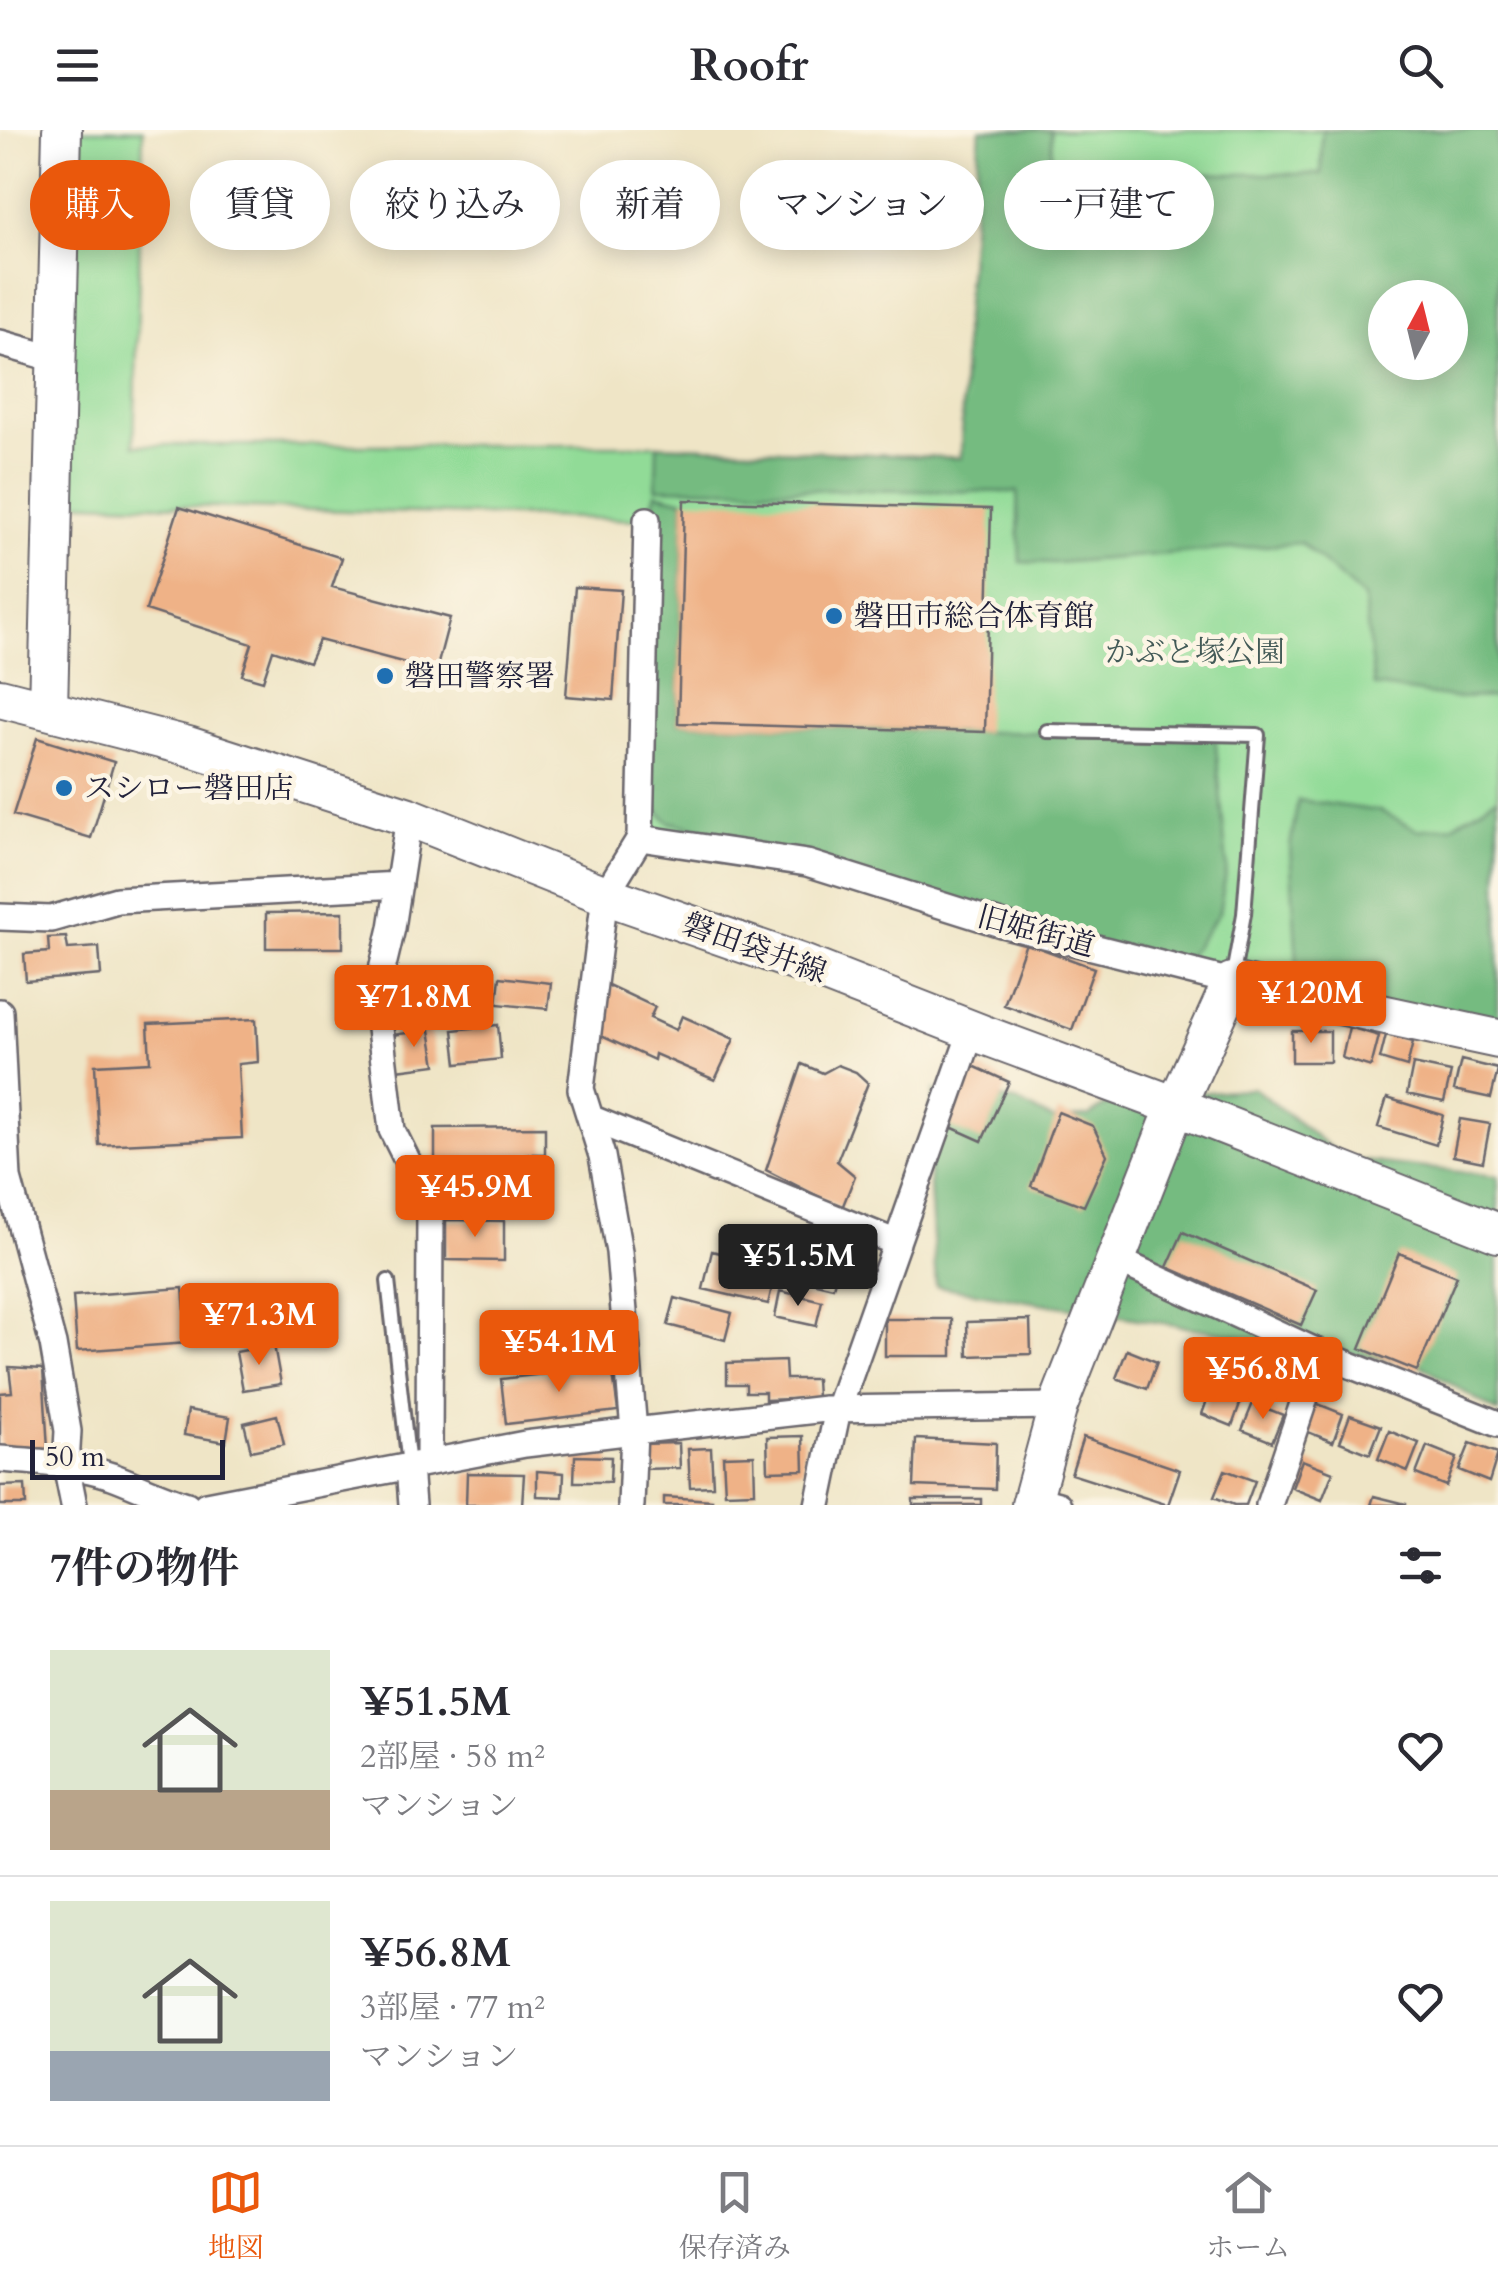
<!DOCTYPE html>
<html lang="ja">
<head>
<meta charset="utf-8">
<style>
  body { margin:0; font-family:Cardo,"Noto Serif JP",serif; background:#f7f7f7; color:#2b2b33; height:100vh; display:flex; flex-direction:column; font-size:38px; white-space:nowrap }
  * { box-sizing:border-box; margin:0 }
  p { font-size:32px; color:#7c7c81 }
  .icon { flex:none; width:55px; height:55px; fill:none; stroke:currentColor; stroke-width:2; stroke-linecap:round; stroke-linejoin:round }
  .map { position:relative; height:1375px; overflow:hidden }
  .details { display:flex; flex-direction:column; background:#fff; flex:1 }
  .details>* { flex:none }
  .guide { position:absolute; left:30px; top:30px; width:1440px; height:90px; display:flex; gap:20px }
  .needle { width:65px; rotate:7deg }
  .fabs { position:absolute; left:1368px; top:150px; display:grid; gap:20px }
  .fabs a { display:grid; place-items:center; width:100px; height:100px; border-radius:50%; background:#fff; box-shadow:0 5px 25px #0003; font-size:50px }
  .scale { position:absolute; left:30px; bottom:25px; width:195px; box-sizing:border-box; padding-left:10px; border:5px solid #22223b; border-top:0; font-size:28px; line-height:35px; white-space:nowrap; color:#22223b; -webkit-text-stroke:8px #fcf5e5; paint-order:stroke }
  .price { position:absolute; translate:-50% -85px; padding:0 22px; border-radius:10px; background:#ea580c; color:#fff; font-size:32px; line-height:65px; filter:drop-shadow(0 2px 5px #0008) }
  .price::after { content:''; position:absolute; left:50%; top:60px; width:30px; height:22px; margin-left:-15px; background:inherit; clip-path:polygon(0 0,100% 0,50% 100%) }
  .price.active { background:#222; color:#fff }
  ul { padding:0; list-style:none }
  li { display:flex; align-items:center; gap:30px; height:250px; padding:0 50px }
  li+li { border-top:2px solid #e1e1e2 }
  li span { display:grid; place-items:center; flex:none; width:280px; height:200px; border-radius:0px; color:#555 }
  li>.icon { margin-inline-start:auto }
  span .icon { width:120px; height:120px; fill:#fffc; stroke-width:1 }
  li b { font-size:42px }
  h2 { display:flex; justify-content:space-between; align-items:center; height:120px; padding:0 50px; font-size:42px }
  .chip { padding:0 35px; border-radius:45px; background:#fff; box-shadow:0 5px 25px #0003; font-size:35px; line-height:90px }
  .chip.active { background:#ea580c; color:#fff }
  header { display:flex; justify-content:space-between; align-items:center; height:130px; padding:0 50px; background:#fff; font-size:45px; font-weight:800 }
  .menu { display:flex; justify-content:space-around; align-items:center; height:140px; border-top:2px solid #e1e1e2; background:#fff; font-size:28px; color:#7c7c81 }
  .menu a { display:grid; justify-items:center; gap:5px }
  .menu .active { color:#ea580c }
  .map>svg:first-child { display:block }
</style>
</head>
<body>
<header><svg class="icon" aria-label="menu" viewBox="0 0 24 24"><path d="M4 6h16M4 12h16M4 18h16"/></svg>Roofr<svg class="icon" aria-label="search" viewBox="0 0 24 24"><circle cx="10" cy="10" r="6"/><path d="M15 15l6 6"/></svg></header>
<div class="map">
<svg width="1498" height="1375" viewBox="0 0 1498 1375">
  <rect width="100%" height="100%" fill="#fcf5e5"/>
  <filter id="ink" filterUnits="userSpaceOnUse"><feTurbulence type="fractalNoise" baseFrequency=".01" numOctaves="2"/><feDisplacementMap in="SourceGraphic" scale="20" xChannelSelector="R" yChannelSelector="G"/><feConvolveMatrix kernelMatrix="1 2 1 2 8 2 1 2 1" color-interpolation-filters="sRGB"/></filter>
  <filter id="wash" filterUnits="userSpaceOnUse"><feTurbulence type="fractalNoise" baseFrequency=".0048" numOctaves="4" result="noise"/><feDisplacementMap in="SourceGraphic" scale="40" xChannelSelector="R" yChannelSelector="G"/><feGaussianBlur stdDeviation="2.25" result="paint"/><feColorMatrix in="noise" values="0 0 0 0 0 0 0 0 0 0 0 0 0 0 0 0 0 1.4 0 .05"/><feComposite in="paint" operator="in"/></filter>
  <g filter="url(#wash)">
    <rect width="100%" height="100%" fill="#efe5c6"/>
    <path fill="#91db97" stroke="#5a7e69" stroke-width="2.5" fill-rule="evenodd" d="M 68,0 L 143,0 L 134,315 L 657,315 L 961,328 L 964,198 L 980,0 L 1498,0 L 1498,906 L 1232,843 L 640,708 L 646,390 L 57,372 ZM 1385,168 L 1450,168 L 1450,232 L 1385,232 Z"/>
    <path fill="#74bb80" stroke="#4b6e5e" stroke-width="2.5" fill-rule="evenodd" d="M 980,0 L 1051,0 L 1052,44 L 1321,44 L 1322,0 L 1498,0 L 1498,567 L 1454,568 L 1374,556 L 1364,468 L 1301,413 L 1055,433 L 1020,432 L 1017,362 L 656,358 L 657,315 L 961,328 L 964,198 ZM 1385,168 L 1450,168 L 1450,232 L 1385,232 Z
      M 656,363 L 684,370 L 678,593 L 985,602 L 1215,604 L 1227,738 L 1219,783 L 1179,839 L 836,742 L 730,706 L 669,692 L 641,664 L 647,390 Z
      M 1494,669 L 1498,669 L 1498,898 L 1299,866 L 1290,717 L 1298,670 L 1380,681 L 1418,700 L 1452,696 Z
      M 1254,958 L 1345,1029 L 1498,1046 L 1498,1283 L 1420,1235 L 936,1156 L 927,1007 L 934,960 L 1016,971 L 1054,990 L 1089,986 L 1130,959 L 1199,963 Z"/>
    <g id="blocks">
      <path fill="#efb287" d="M 684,370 L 991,379 L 985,602 L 678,593 Z
        M 179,377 L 342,428 L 332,457 L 450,488 L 436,541 L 319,510 L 309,532 L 273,520 L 263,551 L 242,545 L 252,514 L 146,480 Z
        M 575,457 L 621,460 L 613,570 L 566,566 Z
        M 37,608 L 114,632 L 91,708 L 13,685 Z
        M 343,782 L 343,818 L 266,818 L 266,783 Z
        M 66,807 L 68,819 L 99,817 L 101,845 L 26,851 L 24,824 L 49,822 L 48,808 Z
        M 1026,813 L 1094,838 L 1072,900 L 1004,875 Z
        M 500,847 L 551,853 L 548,879 L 497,874 Z
        M 608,855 L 655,877 L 650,888 L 676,900 L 682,886 L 734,909 L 715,950 L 655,924 L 654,930 L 601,906 L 601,870 Z
        M 256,889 L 258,932 L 238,934 L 242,1008 L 99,1015 L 95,935 L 150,932 L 148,894 Z
        M 498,895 L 501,929 L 457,934 L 453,900 Z
        M 1349,897 L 1379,906 L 1371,937 L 1342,928 Z
        M 430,900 L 436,935 L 397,940 L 392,905 Z
        M 1292,901 L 1330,901 L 1330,932 L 1292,932 Z
        M 1386,905 L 1413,912 L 1407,937 L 1380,929 Z
        M 1461,930 L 1498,939 L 1491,968 L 1454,960 Z
        M 802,934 L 823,943 L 838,935 L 856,942 L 868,953 L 837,1031 L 855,1046 L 842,1078 L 766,1040 Z
        M 1413,934 L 1451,942 L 1444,972 L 1407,964 Z
        M 971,935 L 1009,952 L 982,1011 L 944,994 Z
        M 1387,968 L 1443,985 L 1436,1015 L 1378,997 Z
        M 1058,982 L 1093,996 L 1107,1025 L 1084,1076 L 1031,1056 Z
        M 1460,989 L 1490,994 L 1483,1032 L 1453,1026 Z
        M 545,997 L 545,1024 L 526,1024 L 527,1044 L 435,1044 L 435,998 Z
        M 446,1090 L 504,1091 L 504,1131 L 446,1130 Z
        M 1183,1102 L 1317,1160 L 1301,1195 L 1167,1137 Z
        M 789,1117 L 840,1129 L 833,1157 L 782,1145 Z
        M 712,1121 L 777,1137 L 768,1174 L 703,1159 Z
        M 1399,1123 L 1457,1146 L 1417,1241 L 1360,1218 Z
        M 183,1158 L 188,1213 L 77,1221 L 73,1166 Z
        M 780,1161 L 822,1171 L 816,1196 L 775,1187 Z
        M 675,1168 L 732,1183 L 725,1210 L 668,1195 Z
        M 885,1189 L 952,1189 L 952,1226 L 885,1226 Z
        M 1030,1190 L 1031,1224 L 968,1226 L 967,1192 Z
        M 274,1215 L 281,1254 L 243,1260 L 236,1222 Z
        M 1127,1220 L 1157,1232 L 1147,1259 L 1116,1248 Z
        M 785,1231 L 786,1249 L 816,1249 L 817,1268 L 765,1270 L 765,1262 L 746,1262 L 746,1254 L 727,1254 L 727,1233 Z
        M 612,1236 L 618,1281 L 506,1294 L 501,1249 Z
        M 9,1237 L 43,1239 L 48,1319 L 0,1316 L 0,1263 L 12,1262 Z
        M 1212,1256 L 1242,1268 L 1232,1296 L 1202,1284 Z
        M 1313,1272 L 1343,1284 L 1333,1312 L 1303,1300 Z
        M 1253,1273 L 1283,1285 L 1272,1312 L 1242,1300 Z
        M 188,1280 L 230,1287 L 226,1312 L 184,1305 Z
        M 277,1285 L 284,1314 L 251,1321 L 244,1293 Z
        M 1350,1285 L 1381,1296 L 1370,1324 L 1340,1312 Z
        M 1389,1301 L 1419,1313 L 1408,1341 L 1378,1329 Z
        M 803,1306 L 804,1340 L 768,1341 L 767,1307 Z
        M 1083,1307 L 1180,1340 L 1168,1375 L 1071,1344 Z
        M 916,1309 L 996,1313 L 995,1359 L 914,1356 Z
        M 679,1313 L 680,1338 L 642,1339 L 641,1314 Z
        M 1470,1313 L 1498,1323 L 1489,1352 L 1459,1340 Z
        M 1427,1316 L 1457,1328 L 1446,1356 L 1416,1344 Z
        M 711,1318 L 713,1356 L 690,1357 L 688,1319 Z
        M 754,1325 L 755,1362 L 725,1363 L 723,1326 Z
        M 575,1326 L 611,1327 L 610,1352 L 574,1352 Z
        M 1302,1330 L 1333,1342 L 1322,1370 L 1292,1358 Z
        M 1225,1340 L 1255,1351 L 1246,1375 L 1234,1375 L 1214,1367 Z
        M 537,1341 L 564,1343 L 563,1367 L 537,1366 Z
        M 467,1343 L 524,1344 L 522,1375 L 466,1375 Z
        M 25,1355 L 26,1375 L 0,1375 L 0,1356 Z
        M 1374,1366 L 1406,1374 L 1406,1375 L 1371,1375 Z
        M 664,1367 L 712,1370 L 711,1375 L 664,1375 Z
        M 913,1369 L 981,1369 L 981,1375 L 913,1375 Z"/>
    </g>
  </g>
  <g filter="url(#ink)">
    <use href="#blocks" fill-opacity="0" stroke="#6a666c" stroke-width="2.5"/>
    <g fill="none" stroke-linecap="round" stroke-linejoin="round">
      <g stroke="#6a666c" stroke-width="18">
        <path id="lane" d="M 1047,601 L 1258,605 L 1244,784 L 1232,850
          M 388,1151 L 409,1336"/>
      </g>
      <g stroke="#6a666c" stroke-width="30">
        <path id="street" d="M 0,213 L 56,229
          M 409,687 L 392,798 L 376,865 L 392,1000 L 430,1076 L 429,1332
          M 640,708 L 647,390
          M 0,787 L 51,789 L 117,770 L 399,755
          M 0,882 L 8,1048 L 53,1214 L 68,1301 L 66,1335 L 74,1375
          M 590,988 L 897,1113
          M 1115,1129 L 1320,1223 L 1498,1294
          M 0,1329 C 38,1332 76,1334 112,1346 C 137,1355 161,1368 187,1375
          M 409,1336 L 412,1375
          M 1033,1368 L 1058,1375
          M 206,1375 L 525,1314 L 634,1301 L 825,1279 L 1058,1276
          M 631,1375 L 634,1301 L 619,1122 L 602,1026 L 581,959 L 605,765 L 640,708 L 807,733 L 1001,794 L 1232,852
          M 818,1375 L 838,1279 L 972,900
          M 1269,1375 L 1320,1223"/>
      </g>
      <g stroke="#6a666c" stroke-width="42">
        <path id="secondary" d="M 0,568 L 188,616 L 409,687 L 605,765 L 800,833 L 984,905 L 1176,976 L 1498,1103
          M 48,579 L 62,0
          M 1031,1375 L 1058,1276 L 1176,976 L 1232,852 L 1498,909"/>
      </g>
      <use href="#lane" stroke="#fff" stroke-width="12"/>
      <use href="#street" stroke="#fff" stroke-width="25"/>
      <use href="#secondary" stroke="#fff" stroke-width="38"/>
    </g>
  </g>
  <g fill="#1f6fb2" stroke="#fcf5e5" stroke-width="4">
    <circle cx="834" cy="486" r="10"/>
    <circle cx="385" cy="546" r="10"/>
    <circle cx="64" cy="658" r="10"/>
  </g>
  <g text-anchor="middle" stroke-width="9" stroke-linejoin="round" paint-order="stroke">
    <g font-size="30" fill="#22223b" stroke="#fcf5e5" text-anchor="start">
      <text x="854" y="496">磐田市総合体育館</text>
      <text x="405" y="556">磐田警察署</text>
      <text x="84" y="668">スシロー磐田店</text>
    </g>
    <g font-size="30" fill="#435a57" stroke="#fcf5e5">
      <text x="1195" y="532">かぶと塚公園</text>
    </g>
    <g font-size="30" fill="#22223b" stroke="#fcf5e5">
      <text transform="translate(1036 801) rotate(15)" y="10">旧姫街道</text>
      <text transform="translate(755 818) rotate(20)" y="10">磐田袋井線</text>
    </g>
  </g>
</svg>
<div class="fabs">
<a><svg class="needle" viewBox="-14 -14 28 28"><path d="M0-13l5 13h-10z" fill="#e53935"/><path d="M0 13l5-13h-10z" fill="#7c7c81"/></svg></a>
</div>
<div class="scale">50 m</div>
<b class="price" style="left:1311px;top:916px">¥120M</b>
<b class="price" style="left:414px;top:920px">¥71.8M</b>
<b class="price" style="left:475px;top:1110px">¥45.9M</b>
<b class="price active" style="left:798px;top:1179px">¥51.5M</b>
<b class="price" style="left:259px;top:1238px">¥71.3M</b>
<b class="price" style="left:559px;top:1265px">¥54.1M</b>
<b class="price" style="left:1263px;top:1292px">¥56.8M</b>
<div class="guide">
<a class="chip active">購入</a>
<a class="chip">賃貸</a>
<a class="chip">絞り込み</a>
<a class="chip">新着</a>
<a class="chip">マンション</a>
<a class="chip">一戸建て</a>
</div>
</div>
<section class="details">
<h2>7件の物件<svg class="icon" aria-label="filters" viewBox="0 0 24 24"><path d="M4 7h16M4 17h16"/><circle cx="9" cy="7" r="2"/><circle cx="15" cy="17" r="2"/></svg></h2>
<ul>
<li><span style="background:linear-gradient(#dfe7d0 70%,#b9a48a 0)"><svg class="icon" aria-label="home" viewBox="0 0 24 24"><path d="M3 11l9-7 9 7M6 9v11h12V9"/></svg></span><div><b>¥51.5M</b><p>2部屋 · 58 m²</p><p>マンション</p></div><svg class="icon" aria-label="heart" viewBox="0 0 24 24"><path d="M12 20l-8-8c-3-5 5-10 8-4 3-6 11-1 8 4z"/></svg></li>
<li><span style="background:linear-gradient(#dfe7d0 75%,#9aa5b1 0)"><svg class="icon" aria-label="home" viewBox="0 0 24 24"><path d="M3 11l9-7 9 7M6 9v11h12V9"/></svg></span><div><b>¥56.8M</b><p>3部屋 · 77 m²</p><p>マンション</p></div><svg class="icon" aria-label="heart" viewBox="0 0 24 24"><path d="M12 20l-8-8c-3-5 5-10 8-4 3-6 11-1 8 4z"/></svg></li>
</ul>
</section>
<nav class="menu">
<a class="active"><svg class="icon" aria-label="map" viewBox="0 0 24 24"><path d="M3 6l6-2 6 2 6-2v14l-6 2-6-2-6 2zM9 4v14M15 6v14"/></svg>地図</a>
<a><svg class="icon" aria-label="saved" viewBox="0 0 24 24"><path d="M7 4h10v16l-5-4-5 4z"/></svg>保存済み</a>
<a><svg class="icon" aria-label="home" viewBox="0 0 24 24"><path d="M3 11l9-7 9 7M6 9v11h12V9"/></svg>ホーム</a>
</nav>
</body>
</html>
